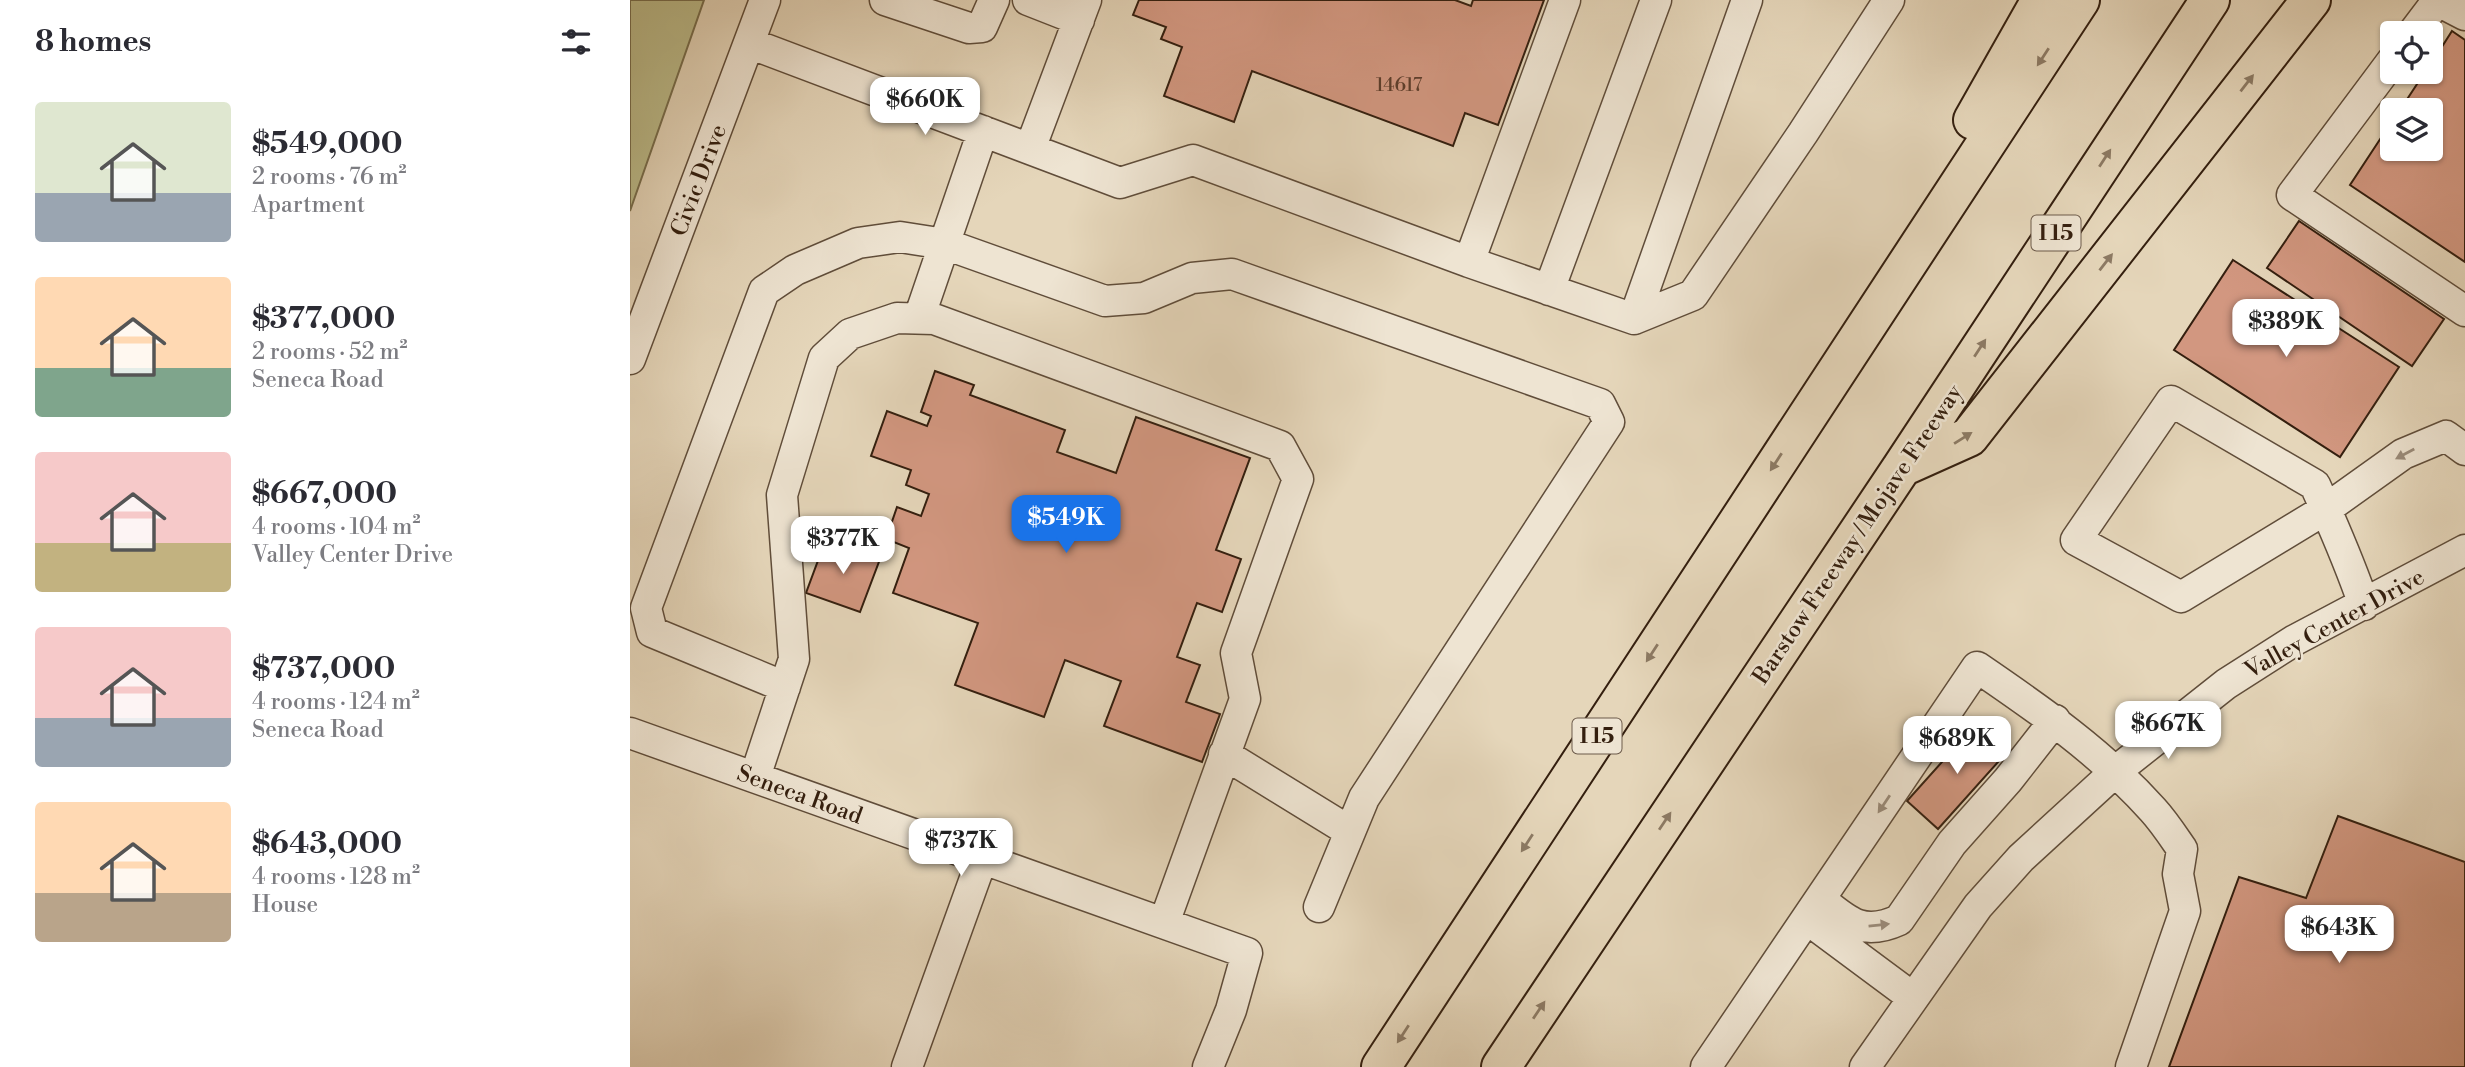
<!DOCTYPE html>
<html lang="en">
<head>
<meta charset="utf-8">
<style>
  body { margin:0; font-family:"Libre Bodoni",serif; background:#f7f7f7; color:#2b2b33; height:100vh; display:flex; flex-direction:column; font-size:26px; white-space:nowrap }
  * { box-sizing:border-box; margin:0 }
  p { font-size:23px; color:#7c7c81 }
  .icon { flex:none; width:38px; height:38px; fill:none; stroke:currentColor; stroke-width:2; stroke-linecap:round; stroke-linejoin:round }
  .map { position:relative; flex:1; overflow:hidden }
  .side { display:flex; flex-direction:column; background:#fff; width:630px }
  .side>* { flex:none }
  .controls { position:absolute; left:1750px; top:21px; display:grid; gap:14px }
  .controls a { display:grid; place-items:center; width:63px; height:63px; border-radius:7px; background:#fff; box-shadow:0 2px 5px #0004; font-size:35px }
  .price { position:absolute; translate:-50% -60px; padding:0 16px; border-radius:14px; background:#fff; color:#222; font-size:23px; line-height:46px; filter:drop-shadow(0 2px 4px #0008) }
  .price::after { content:''; position:absolute; left:50%; top:42px; width:21px; height:16px; margin-left:-10px; background:inherit; clip-path:polygon(0 0,100% 0,50% 100%) }
  .price.active { background:#1a73e8; color:#fff }
  ul { padding:0; list-style:none }
  li { display:flex; align-items:center; gap:21px; height:175px; padding:0 35px }
  li span { display:grid; place-items:center; flex:none; width:196px; height:140px; border-radius:7px; color:#555 }
  li>.icon { margin-inline-start:auto }
  span .icon { width:84px; height:84px; fill:#fffc; stroke-width:1 }
  li b { font-size:30px }
  h2 { display:flex; justify-content:space-between; align-items:center; height:84px; padding:0 35px; font-size:30px }
  main { display:flex; flex:1; min-height:0 }
  .map>svg:first-child { display:block }
</style>
</head>
<body>
<main>
<section class="side">
<h2>8 homes<svg class="icon" aria-label="filters" viewBox="0 0 24 24"><path d="M4 7h16M4 17h16"/><circle cx="9" cy="7" r="2"/><circle cx="15" cy="17" r="2"/></svg></h2>
<ul>
<li><span style="background:linear-gradient(#dfe7d0 65%,#9aa5b1 0)"><svg class="icon" aria-label="home" viewBox="0 0 24 24"><path d="M3 11l9-7 9 7M6 9v11h12V9"/></svg></span><div><b>$549,000</b><p>2 rooms · 76 m²</p><p>Apartment</p></div></li>
<li><span style="background:linear-gradient(#ffd9b3 65%,#7fa58c 0)"><svg class="icon" aria-label="home" viewBox="0 0 24 24"><path d="M3 11l9-7 9 7M6 9v11h12V9"/></svg></span><div><b>$377,000</b><p>2 rooms · 52 m²</p><p>Seneca Road</p></div></li>
<li><span style="background:linear-gradient(#f6c9c9 65%,#c2b280 0)"><svg class="icon" aria-label="home" viewBox="0 0 24 24"><path d="M3 11l9-7 9 7M6 9v11h12V9"/></svg></span><div><b>$667,000</b><p>4 rooms · 104 m²</p><p>Valley Center Drive</p></div></li>
<li><span style="background:linear-gradient(#f6c9c9 65%,#9aa5b1 0)"><svg class="icon" aria-label="home" viewBox="0 0 24 24"><path d="M3 11l9-7 9 7M6 9v11h12V9"/></svg></span><div><b>$737,000</b><p>4 rooms · 124 m²</p><p>Seneca Road</p></div></li>
<li><span style="background:linear-gradient(#ffd9b3 65%,#b9a48a 0)"><svg class="icon" aria-label="home" viewBox="0 0 24 24"><path d="M3 11l9-7 9 7M6 9v11h12V9"/></svg></span><div><b>$643,000</b><p>4 rooms · 128 m²</p><p>House</p></div></li>
</ul>
</section>
<div class="map">
<svg width="1835" height="1067" viewBox="0 0 1835 1067">
  <rect width="100%" height="100%" fill="#e5d6ba"/>
  <filter id="stains"><feTurbulence type="fractalNoise" baseFrequency=".00286" numOctaves="4"/><feColorMatrix values="0 0 0 0 .2 0 0 0 0 .09 0 0 0 0 .02 0 0 0 .5 -.17"/></filter>
  <radialGradient id="worn" r=".72"><stop offset=".6" stop-color="#630" stop-opacity="0"/><stop offset="1" stop-color="#630" stop-opacity=".3"/></radialGradient>
  <path fill="#bcbc8b" stroke="#786e4d" stroke-width="2" d="M 0,0 L 74,0 L 0,211 Z"/>
  <path fill="#d29780" stroke="#341f0f" stroke-width="2" d="M 509,0 L 825,0 L 841,6 L 843,0 L 914,0 L 868,125 L 835,113 L 823,146 L 622,71 L 604,122 L 534,96 L 552,47 L 531,39 L 536,27 L 503,15 Z
    M 1822,31 L 1835,40 L 1835,262 L 1720,185 L 1762,121 L 1762,149 L 1801,149 L 1801,110 L 1770,110 L 1795,72 L 1801,72 L 1801,64 Z
    M 1669,221 L 1814,319 L 1782,366 L 1637,268 Z
    M 1603,260 L 1769,367 L 1710,457 L 1544,350 Z
    M 305,371 L 344,385 L 340,395 L 435,430 L 427,452 L 486,473 L 506,417 L 620,458 L 586,550 L 611,559 L 592,612 L 567,603 L 547,657 L 570,665 L 556,702 L 590,714 L 572,762 L 474,726 L 491,681 L 435,660 L 414,717 L 325,685 L 348,623 L 263,593 L 279,548 L 256,539 L 267,507 L 291,516 L 299,494 L 276,485 L 281,470 L 241,456 L 257,411 L 297,426 L 301,416 L 291,412 Z
    M 196,539 L 250,559 L 230,612 L 176,593 Z
    M 1346,724 L 1377,752 L 1308,829 L 1277,801 Z
    M 1708,816 L 1835,862 L 1835,1067 L 1539,1067 L 1609,877 L 1676,898 Z"/>
  <g fill="none" stroke-linecap="round" stroke-linejoin="round">
    <g stroke="#604d3a" stroke-width="33">
      <path id="minor" d="M 255,0 L 339,28 L 352,27 L 364,0
        M 398,0 L 449,20
        M 1808,1 L 1835,15
        M 1783,33 L 1808,0
        M 119,43 L 490,183 L 563,160 L 839,262 L 935,0
        M 1762,61 L 1662,195 L 1835,311
        M 400,149 L 456,0
        M 839,262 L 1004,319 L 1063,295 L 1173,133 L 1259,0
        M 919,290 L 1026,0
        M 289,318 L 353,131
        M 1004,319 L 1117,0
        M 0,359 L 135,0
        M 1734,605 C 1720,564 1703,525 1685,485 L 1541,401 L 1446,540 L 1551,597 L 1696,509 L 1773,454 L 1816,436 L 1835,450
        M 155,687 L 22,632 L 16,608 L 134,291 L 165,270 L 228,243 L 270,237 L 315,244 L 475,301 L 514,298 L 562,278 L 602,274 L 970,404 L 979,422 L 734,798 L 689,907
        M 0,733 L 617,953 L 601,1010 L 578,1067
        M 594,754 L 719,831
        M 125,777 L 164,659 L 152,495 L 194,358 L 220,334 L 267,318 L 304,319 L 650,446 L 668,479 L 606,653 L 615,699 L 534,923
        M 1190,899 C 1217,921 1232,937 1269,920 L 1322,843 L 1378,780 L 1425,720
        M 1177,919 L 1282,997
        M 277,1067 L 352,859
        M 1076,1067 L 1347,667 C 1410,710 1472,753 1523,810 C 1534,822 1543,836 1552,849 L 1548,874 L 1555,911 L 1501,1067
        M 1235,1067 L 1348,906 L 1391,858 L 1486,771 L 1596,684 L 1665,640 L 1835,550"/>
    </g>
    <g stroke="#341f0f" stroke-width="42">
      <path id="highway" d="M 1343,120 L 1411,0
        M 1272,467 L 1339,437 L 1681,0
        M 751,1067 L 1450,0
        M 871,1067 L 1272,467 L 1580,0"/>
    </g>
    <use href="#minor" stroke="#eee4d2" stroke-width="30"/>
    <use href="#highway" stroke="#e5d6ba" stroke-width="38"/>
  </g>
  <defs><path id="oneway-solid" d="M-6-.8H1V-3.2L6.5 0L1 3.2V.8H-6Z" transform="scale(1.75)"/></defs>
  <g fill="#8c7a64">
    <use href="#oneway-solid" transform="translate(1413 57) rotate(123)"/>
    <use href="#oneway-solid" transform="translate(1617 83) rotate(-52)"/>
    <use href="#oneway-solid" transform="translate(1475 158) rotate(-57)"/>
    <use href="#oneway-solid" transform="translate(1476 262) rotate(-52)"/>
    <use href="#oneway-solid" transform="translate(1350 348) rotate(-57)"/>
    <use href="#oneway-solid" transform="translate(1333 438) rotate(-32)"/>
    <use href="#oneway-solid" transform="translate(1146 462) rotate(123)"/>
    <use href="#oneway-solid" transform="translate(1022 653) rotate(123)"/>
    <use href="#oneway-solid" transform="translate(1035 821) rotate(-56)"/>
    <use href="#oneway-solid" transform="translate(897 843) rotate(123)"/>
    <use href="#oneway-solid" transform="translate(909 1010) rotate(-56)"/>
    <use href="#oneway-solid" transform="translate(773 1034) rotate(123)"/>
  </g>
  <g fill="#9a8b7a">
    <use href="#oneway-solid" transform="translate(1775 454) rotate(152)"/>
    <use href="#oneway-solid" transform="translate(1254 804) rotate(124)"/>
    <use href="#oneway-solid" transform="translate(1249 925) rotate(-6)"/>
  </g>
  <g text-anchor="middle" stroke-width="5" stroke-linejoin="round" paint-order="stroke">
    <g font-size="19" fill="#5c3d2b">
      <text x="769" y="91">14617</text>
    </g>
    <g fill="#eee4d2" stroke="#6c5a4a" stroke-width="2">
      <rect x="1401.5" y="215.5" width="49" height="35" rx="5"/>
      <rect x="942.5" y="718.5" width="49" height="35" rx="5"/>
    </g>
    <g font-size="21" font-weight="bold" fill="#341f0f">
      <text x="1426" y="240">I 15</text>
      <text x="967" y="743">I 15</text>
    </g>
    <g font-size="23" fill="#341f0f" stroke="#eee4d2">
      <text transform="translate(68 180) rotate(-69)" y="8">Civic Drive</text>
      <text transform="translate(1227 534) rotate(-56)" y="8">Barstow Freeway / Mojave Freeway</text>
      <text transform="translate(1704 623) rotate(-29)" y="8">Valley Center Drive</text>
      <text transform="translate(170 794) rotate(20)" y="8">Seneca Road</text>
    </g>
  </g>
  <rect width="100%" height="100%" filter="url(#stains)"/>
  <rect width="100%" height="100%" fill="url(#worn)"/>
</svg>
<div class="controls">
<a><svg class="icon" aria-label="locate" viewBox="0 0 24 24"><circle cx="12" cy="12" r="6"/><path d="M12 2v4M12 18v4M2 12h4M18 12h4"/></svg></a>
<a><svg class="icon" aria-label="layers" viewBox="0 0 24 24"><path d="M12 4l9 5-9 5-9-5zM3 14l9 5 9-5"/></svg></a>
</div>
<b class="price" style="left:295px;top:137px">$660K</b>
<b class="price" style="left:1656px;top:359px">$389K</b>
<b class="price active" style="left:436px;top:555px">$549K</b>
<b class="price" style="left:213px;top:576px">$377K</b>
<b class="price" style="left:1538px;top:761px">$667K</b>
<b class="price" style="left:1327px;top:776px">$689K</b>
<b class="price" style="left:331px;top:878px">$737K</b>
<b class="price" style="left:1709px;top:965px">$643K</b>
</div>
</main>
</body>
</html>
